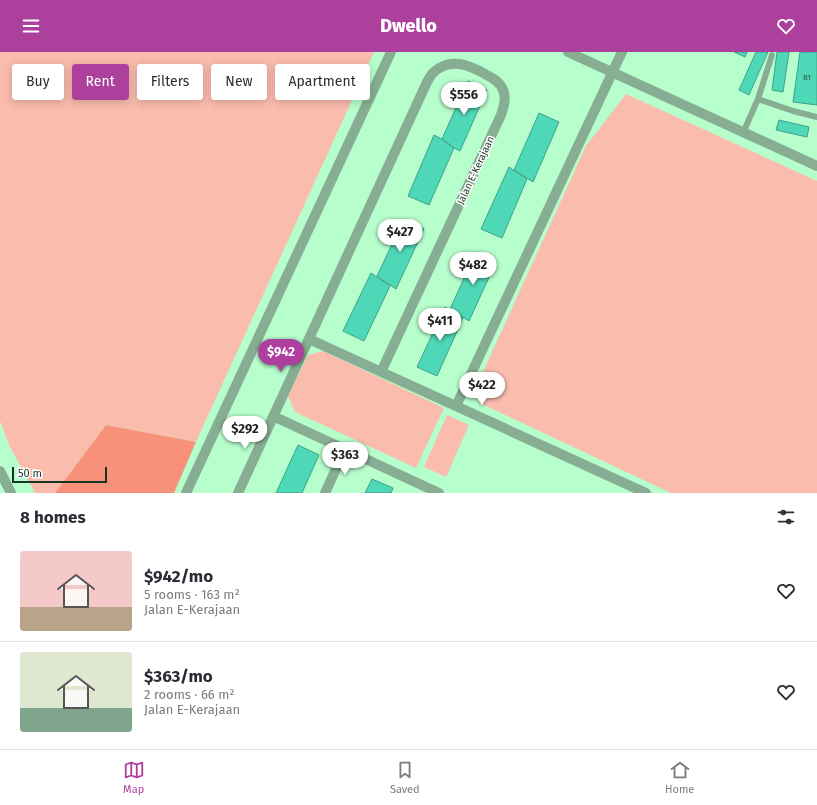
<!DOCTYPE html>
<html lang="en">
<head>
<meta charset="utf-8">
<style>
  body { margin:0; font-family:"Fira Sans",sans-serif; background:#f2f2f3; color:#2b2b33; height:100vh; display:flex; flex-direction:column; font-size:15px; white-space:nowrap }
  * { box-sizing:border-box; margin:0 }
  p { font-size:13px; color:#7c7c81 }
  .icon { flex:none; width:22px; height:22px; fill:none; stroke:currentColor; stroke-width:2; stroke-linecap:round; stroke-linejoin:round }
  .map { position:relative; height:441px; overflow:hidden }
  .side { display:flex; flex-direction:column; background:#fff; flex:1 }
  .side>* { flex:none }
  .hud { position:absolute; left:12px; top:12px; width:400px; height:36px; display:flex; gap:8px }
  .scale { position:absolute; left:12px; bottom:10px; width:95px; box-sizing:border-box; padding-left:4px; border:2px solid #173422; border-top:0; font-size:11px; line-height:14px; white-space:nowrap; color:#173422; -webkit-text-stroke:3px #fff; paint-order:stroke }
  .price { position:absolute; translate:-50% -34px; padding:0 9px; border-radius:14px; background:#fff; color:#222; font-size:13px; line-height:26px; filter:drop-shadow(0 1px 2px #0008) }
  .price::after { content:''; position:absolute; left:50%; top:24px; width:12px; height:9px; margin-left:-6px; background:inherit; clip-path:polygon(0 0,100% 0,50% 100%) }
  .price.active { background:#ad3f9d; color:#fff }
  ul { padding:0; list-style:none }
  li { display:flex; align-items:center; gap:12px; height:100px; padding:0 20px }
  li+li { border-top:1px solid #e1e1e2 }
  li span { display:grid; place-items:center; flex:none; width:112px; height:80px; border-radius:4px; color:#555 }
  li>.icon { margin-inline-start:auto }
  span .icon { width:48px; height:48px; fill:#fffc; stroke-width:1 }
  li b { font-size:17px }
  h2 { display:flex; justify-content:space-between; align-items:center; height:48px; padding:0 20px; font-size:17px }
  .tag { padding:0 14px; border-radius:4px; background:#fff; box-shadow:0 2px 10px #0003; font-size:14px; line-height:36px }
  .tag.active { background:#ad3f9d; color:#fff }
  header { display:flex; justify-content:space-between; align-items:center; height:52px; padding:0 20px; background:#ad3f9d; color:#fff; font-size:18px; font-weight:800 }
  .menu { display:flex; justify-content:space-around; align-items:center; height:56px; border-top:1px solid #e1e1e2; background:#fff; font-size:11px; color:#7c7c81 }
  .menu a { display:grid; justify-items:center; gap:2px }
  .menu .active { color:#ad3f9d }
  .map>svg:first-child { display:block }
</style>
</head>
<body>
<header><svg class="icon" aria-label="menu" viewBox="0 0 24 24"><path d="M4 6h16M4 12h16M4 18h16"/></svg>Dwello<svg class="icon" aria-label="heart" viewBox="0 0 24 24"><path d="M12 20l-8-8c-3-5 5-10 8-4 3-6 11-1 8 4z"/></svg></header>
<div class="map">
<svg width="817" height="441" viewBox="0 0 817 441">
  <rect width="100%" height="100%" fill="#b6fecc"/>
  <path fill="#f9bcad" d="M 0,0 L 374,0 L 196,390 L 106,373 L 55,441 L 35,441 L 9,393 L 0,369 Z
    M 626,42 L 817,129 L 817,441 L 671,441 L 482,352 L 476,335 L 586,94 Z
    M 323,299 L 444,356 L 416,416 L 295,360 L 288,344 L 308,303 Z
    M 447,363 L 469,373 L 446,425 L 424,415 Z"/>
  <path fill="#f7917a" d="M 106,373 L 196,390 L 174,441 L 55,441 Z"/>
  <path fill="#4ed8b7" stroke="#3fa289" d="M 734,0 L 747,0 L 745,5 Z
    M 756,0 L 768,0 L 749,43 L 739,38 Z
    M 777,0 L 789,0 L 783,40 L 772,38 Z
    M 800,0 L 817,0 L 817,53 L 793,50 Z
    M 468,29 L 487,38 L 460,99 L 454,96 L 442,87 Z
    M 539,61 L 559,70 L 533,130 L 514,118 Z
    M 779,68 L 809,75 L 807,85 L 776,78 Z
    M 434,83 L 442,87 L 454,96 L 429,153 L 408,144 Z
    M 509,115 L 527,127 L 502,186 L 481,177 Z
    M 404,167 L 424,177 L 396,237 L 377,224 Z
    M 476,200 L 496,210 L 469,269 L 450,257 Z
    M 371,221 L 390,234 L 364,289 L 343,279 Z
    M 445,255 L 463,266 L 437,324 L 417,315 Z
    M 298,393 L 319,403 L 302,441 L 276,441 Z
    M 372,427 L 393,436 L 391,441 L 365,441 Z"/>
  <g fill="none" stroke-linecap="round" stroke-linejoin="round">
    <path stroke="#87ad92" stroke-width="6" d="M 758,47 L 793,59 L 817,65
      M 743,81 L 758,47 L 772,3"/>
    <path stroke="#87ad92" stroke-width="10" d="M 568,0 L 817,114
      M 309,287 L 646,441
      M 456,354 L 622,0
      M 273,364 L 439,441
      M 0,419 L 11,441
      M 186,441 L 391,0
      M 238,441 L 427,30 C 429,27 431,22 434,20 C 450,5 469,13 485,22 C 492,26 499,29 502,36 C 507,44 504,54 501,63 L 381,320
      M 325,441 L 345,397"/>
  </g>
  <g text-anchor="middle" stroke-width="3" stroke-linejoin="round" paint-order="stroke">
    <g font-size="8" fill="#255d47">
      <text x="807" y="28">B1</text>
    </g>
    <g font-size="10" fill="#173422" stroke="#fff">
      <text transform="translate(475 118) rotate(-65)" y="4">Jalan E-Kerajaan</text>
    </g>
  </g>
</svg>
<div class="scale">50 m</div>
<b class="price" style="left:464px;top:64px">$556</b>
<b class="price" style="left:400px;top:201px">$427</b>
<b class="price" style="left:473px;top:234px">$482</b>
<b class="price" style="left:440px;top:290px">$411</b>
<b class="price active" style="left:281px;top:321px">$942</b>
<b class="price" style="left:482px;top:354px">$422</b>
<b class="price" style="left:245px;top:398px">$292</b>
<b class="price" style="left:345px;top:424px">$363</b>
<div class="hud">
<a class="tag">Buy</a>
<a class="tag active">Rent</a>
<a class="tag">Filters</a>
<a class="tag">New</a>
<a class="tag">Apartment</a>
</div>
</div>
<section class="side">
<h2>8 homes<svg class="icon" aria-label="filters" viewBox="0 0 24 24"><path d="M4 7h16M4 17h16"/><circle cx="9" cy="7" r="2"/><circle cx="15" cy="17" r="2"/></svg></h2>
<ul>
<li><span style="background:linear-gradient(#f6c9c9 70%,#b9a48a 0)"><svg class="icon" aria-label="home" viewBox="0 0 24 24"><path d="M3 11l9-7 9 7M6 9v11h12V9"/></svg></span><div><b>$942/mo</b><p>5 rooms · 163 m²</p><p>Jalan E-Kerajaan</p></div><svg class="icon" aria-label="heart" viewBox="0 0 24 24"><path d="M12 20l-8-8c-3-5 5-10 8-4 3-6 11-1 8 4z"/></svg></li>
<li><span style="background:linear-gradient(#dfe7d0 70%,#7fa58c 0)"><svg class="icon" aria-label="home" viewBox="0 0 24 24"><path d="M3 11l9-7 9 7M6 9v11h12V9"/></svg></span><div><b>$363/mo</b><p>2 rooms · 66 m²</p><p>Jalan E-Kerajaan</p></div><svg class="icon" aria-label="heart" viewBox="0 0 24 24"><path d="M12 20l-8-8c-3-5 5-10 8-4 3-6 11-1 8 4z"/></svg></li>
</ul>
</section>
<nav class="menu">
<a class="active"><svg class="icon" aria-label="map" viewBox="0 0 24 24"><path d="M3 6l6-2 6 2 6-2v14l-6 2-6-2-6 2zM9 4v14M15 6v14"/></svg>Map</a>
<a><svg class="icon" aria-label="saved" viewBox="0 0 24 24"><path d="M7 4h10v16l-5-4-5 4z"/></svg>Saved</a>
<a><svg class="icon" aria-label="home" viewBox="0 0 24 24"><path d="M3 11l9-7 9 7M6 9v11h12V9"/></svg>Home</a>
</nav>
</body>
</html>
